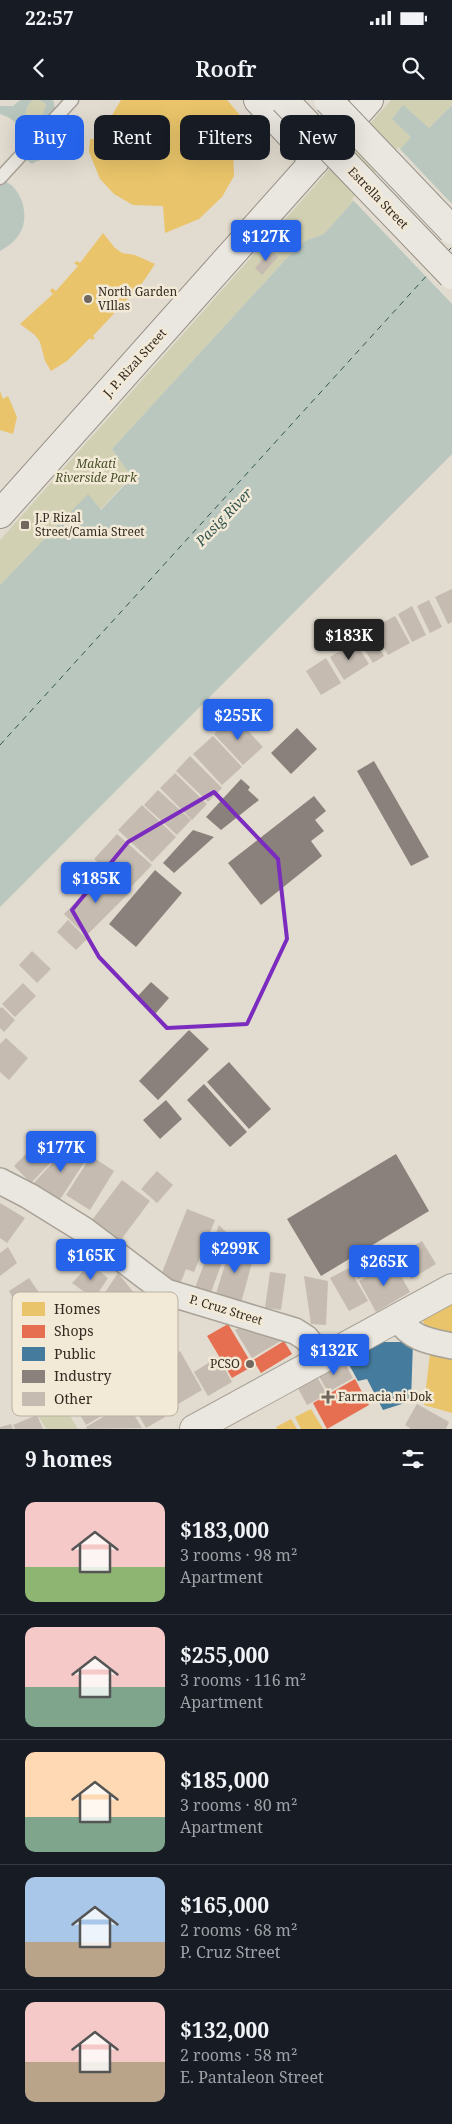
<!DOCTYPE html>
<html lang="en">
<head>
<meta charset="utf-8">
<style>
  body { margin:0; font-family:"Noto Serif",serif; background:#242831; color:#f1f3f6; height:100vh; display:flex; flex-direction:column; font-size:19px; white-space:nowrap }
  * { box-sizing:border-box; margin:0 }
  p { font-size:16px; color:#9ea1a6 }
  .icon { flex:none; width:28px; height:28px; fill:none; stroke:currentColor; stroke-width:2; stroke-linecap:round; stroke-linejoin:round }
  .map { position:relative; height:1329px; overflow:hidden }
  .details { display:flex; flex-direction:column; background:#171b24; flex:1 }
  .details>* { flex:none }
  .top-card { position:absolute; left:15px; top:15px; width:422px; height:45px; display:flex; gap:10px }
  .price { position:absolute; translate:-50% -42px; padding:0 11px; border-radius:5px; background:#2563eb; color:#fff; font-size:16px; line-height:32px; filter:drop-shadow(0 1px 2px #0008) }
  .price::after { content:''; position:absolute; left:50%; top:30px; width:15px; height:11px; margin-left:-8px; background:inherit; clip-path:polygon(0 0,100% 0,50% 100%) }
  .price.active { background:#222; color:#fff }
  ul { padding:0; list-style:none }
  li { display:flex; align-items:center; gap:15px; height:125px; padding:0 25px }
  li+li { border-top:1px solid #363941 }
  li span { display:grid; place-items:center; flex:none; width:140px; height:100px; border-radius:10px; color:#555 }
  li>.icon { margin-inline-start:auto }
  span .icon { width:60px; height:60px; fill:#fffc; stroke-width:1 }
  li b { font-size:21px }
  h2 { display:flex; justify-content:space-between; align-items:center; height:60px; padding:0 25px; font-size:21px }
  .tag { padding:0 18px; border-radius:10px; background:#171b24; box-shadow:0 5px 20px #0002; font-size:18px; line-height:45px }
  .tag.active { background:#2563eb; color:#fff }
  .status { display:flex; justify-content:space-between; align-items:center; height:35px; padding:0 25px; background:#171b24; direction:ltr }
  .status svg { height:14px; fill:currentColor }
  header { display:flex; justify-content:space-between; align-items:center; height:65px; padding:0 25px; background:#171b24; font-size:22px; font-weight:600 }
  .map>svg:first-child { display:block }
</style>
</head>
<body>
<div class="status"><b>22:57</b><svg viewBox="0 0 49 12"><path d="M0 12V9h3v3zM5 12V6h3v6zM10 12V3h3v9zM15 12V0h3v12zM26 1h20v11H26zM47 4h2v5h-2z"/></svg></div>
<header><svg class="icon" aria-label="back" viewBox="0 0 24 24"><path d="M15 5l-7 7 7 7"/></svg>Roofr<svg class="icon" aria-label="search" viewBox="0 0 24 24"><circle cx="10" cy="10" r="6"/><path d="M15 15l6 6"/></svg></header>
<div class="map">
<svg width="452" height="1329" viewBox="0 0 452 1329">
  <rect width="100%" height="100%" fill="#e2dbcf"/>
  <path fill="#d1d0b3" d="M 31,0 L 40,0 L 46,4 L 44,15 C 48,25 55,33 47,43 C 23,45 20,16 31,0 Z
    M 391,0 L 452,0 L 452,5 L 429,28 L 403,6 L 392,19 L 412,36 L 324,134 L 305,141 L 287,158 L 112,349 L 132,376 L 100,410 L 88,395 L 0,485 L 0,440 Z
    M 49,1281 L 78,1329 L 46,1329 L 26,1295 Z"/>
  <path fill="#b9c7be" d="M 20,0 L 32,0 C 23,10 21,30 32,40 C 37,45 41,42 47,43 C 51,38 51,35 51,28 L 42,19 L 46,4 L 40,0 L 53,0 C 57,11 58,46 49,55 C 45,60 37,60 32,64 L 26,60 L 26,47 L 20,37 L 22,32 C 16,22 12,18 0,14 L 0,6 L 13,6 Z
    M 403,5 L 429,28 L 452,5 L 452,354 L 0,807 L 0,485 L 88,394 L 101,410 L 132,377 L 112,349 L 287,158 L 305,141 L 324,134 L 411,37 L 392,19 Z
    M 0,79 C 20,85 29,110 22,129 C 18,139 9,146 0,151 Z"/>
  <path fill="#e2dbcf" d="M 398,47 L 452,104 L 452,204 L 352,99 Z"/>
  <path fill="#e9c46a" d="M 121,0 L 227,0 L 239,14 L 252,49 L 233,49 L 234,76 L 222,97 L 199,119 L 165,133 L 163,106 L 133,105 L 114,94 L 100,79 L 89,52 L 90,39 L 109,39 L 108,22 Z
    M 103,133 L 115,148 L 122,153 L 135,155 L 155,164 L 143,182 L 124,203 L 125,206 L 123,208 L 121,206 L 93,236 L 95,238 L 92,240 L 90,238 L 67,261 L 51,271 L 45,261 L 40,242 L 35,235 L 20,224 L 53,194 L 50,191 L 52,188 L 56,191 L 78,166 L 74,163 L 77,161 L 80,163 Z
    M 0,291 L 3,299 L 8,296 L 17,317 L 13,334 L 0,330 Z
    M 452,1197 L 452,1236 L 431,1236 L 419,1214 Z
    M 430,1253 L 452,1258 L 452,1313 L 424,1305 Z
    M 311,1309 L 323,1329 L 301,1329 L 295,1317 Z
    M 291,1319 L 297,1329 L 277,1329 L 276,1327 Z"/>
  <path fill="#e76f51" d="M 228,1224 L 253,1266 L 232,1278 L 207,1236 Z
    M 284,1241 L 292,1254 L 261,1273 L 253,1260 Z
    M 355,1279 L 369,1305 L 327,1329 L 313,1303 Z"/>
  <path fill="#457b9d" d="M 376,1242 L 413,1242 L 411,1301 L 383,1310 L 367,1279 L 358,1281 L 346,1259 Z"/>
  <path fill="#8a817c" d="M 297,628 L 317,649 L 291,674 L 271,653 Z
    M 374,661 L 429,757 L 411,766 L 357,671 Z
    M 241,679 L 250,687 L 248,690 L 259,700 L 221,730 L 206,717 Z
    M 314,696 L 326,711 L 315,720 L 324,731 L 311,741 L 322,756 L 261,805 L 228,763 Z
    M 193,730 L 214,737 L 174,773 L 163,763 Z
    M 155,770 L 182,793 L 136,847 L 109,824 Z
    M 151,882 L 169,898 L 155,914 L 136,898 Z
    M 189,930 L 209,949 L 158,1000 L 139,981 Z
    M 229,962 L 271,1009 L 249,1029 L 207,982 Z
    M 204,984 L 247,1032 L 230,1047 L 187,1000 Z
    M 166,1000 L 182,1019 L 160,1039 L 143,1020 Z
    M 396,1054 L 429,1111 L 321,1176 L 287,1119 Z"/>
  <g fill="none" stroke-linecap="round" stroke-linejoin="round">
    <path stroke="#315450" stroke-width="1" stroke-dasharray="6 5" stroke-linecap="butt" d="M 447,152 L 452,147
      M 0,645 L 430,172"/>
  </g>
  <path fill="#c5bbb0" d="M 270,150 L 278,157 L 262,175 L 255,168 Z
    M 452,489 L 452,522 L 448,524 L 435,497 Z
    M 429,500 L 442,527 L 430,533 L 417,506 Z
    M 412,506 L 426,535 L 412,542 L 398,514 Z
    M 395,516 L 410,543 L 388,555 L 373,528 Z
    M 370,534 L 384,556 L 373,563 L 359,541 Z
    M 355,542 L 369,564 L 344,580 L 330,557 Z
    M 326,558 L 341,583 L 321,595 L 306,571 Z
    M 234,616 L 263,647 L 243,665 L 214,634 Z
    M 213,636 L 242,667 L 222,685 L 193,654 Z
    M 190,656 L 222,688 L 208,702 L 176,671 Z
    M 175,673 L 207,704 L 192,720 L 160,688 Z
    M 158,690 L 191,720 L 177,735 L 144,705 Z
    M 142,705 L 176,737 L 152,762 L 118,730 Z
    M 117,734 L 152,765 L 128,790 L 94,759 Z
    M 105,772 L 128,794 L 86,836 L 64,814 Z
    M 68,820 L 87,839 L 76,850 L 57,832 Z
    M 32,851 L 51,869 L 37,883 L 19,865 Z
    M 23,883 L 36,896 L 15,917 L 2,904 Z
    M 2,907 L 15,920 L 4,932 L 0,928 L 0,908 Z
    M 6,938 L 28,958 L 9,980 L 0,972 L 0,944 Z
    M 41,1039 L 58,1055 L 31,1083 L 14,1066 Z
    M 71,1043 L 89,1055 L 57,1104 L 31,1086 Z
    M 91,1056 L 114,1071 L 90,1110 L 66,1095 Z
    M 157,1071 L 173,1085 L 157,1103 L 141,1089 Z
    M 122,1080 L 150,1101 L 117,1145 L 89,1124 Z
    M 0,1103 L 25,1118 L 7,1143 L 0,1138 Z
    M 187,1109 L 215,1120 L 194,1172 L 186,1169 L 179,1187 L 159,1180 Z
    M 219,1125 L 231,1137 L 209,1198 L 193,1193 Z
    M 233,1139 L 253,1159 L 241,1203 L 215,1197 Z
    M 422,1141 L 436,1164 L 411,1179 L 397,1155 Z
    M 382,1146 L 390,1160 L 358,1179 L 350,1164 Z
    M 8,1147 L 17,1163 L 0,1176 L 0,1153 Z
    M 393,1162 L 410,1192 L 376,1212 L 359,1181 Z
    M 90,1164 L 108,1178 L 94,1199 L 72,1183 Z
    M 349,1168 L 368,1201 L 349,1211 L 330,1178 Z
    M 270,1172 L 286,1174 L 281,1210 L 265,1208 Z
    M 118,1173 L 134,1193 L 114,1220 L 100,1200 Z
    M 304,1176 L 328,1181 L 326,1225 L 311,1224 Z
    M 29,1178 L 42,1197 L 23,1216 L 9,1191 Z
    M 248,1223 L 284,1239 L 252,1258 L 235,1230 Z
    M 180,1251 L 202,1290 L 178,1304 L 155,1266 Z
    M 218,1257 L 232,1282 L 208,1296 L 194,1272 Z
    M 332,1262 L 336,1269 L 345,1264 L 353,1278 L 328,1292 L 316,1271 Z
    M 314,1272 L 327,1294 L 307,1305 L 295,1283 Z
    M 113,1279 L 126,1301 L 86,1325 L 73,1303 Z
    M 149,1289 L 165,1317 L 146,1328 L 130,1300 Z
    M 171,1296 L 179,1308 L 166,1316 L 159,1303 Z
    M 127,1303 L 142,1328 L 87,1329 L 86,1327 Z
    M 417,1304 L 449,1322 L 446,1329 L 411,1329 L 405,1325 Z
    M 37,1315 L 43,1329 L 15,1329 L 13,1325 Z
    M 11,1324 L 13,1329 L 0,1329 L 0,1327 Z"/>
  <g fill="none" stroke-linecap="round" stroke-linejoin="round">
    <g stroke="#a8a197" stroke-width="15">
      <path id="service" d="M 0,78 L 72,0"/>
    </g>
    <g stroke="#a8a197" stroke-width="28">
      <path id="minor" d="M 0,1081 L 29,1096 L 84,1130 L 166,1192 L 295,1231 L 306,1238 L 323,1258
        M 397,1218 C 412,1239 428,1241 452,1246"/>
    </g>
    <g stroke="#a8a197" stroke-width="30">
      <path id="tertiary" d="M 194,1329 L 452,1188"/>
    </g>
    <g stroke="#979088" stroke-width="30">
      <path id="secondary" d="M 258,0 L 315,61
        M 0,414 L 369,0"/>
    </g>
    <use href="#service" stroke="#eae7e0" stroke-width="12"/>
    <use href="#minor" stroke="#eae7e0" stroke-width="25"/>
    <use href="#tertiary" stroke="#eae7e0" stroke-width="28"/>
    <use href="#secondary" stroke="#eae7e0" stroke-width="28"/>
    <g stroke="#979088" stroke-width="30" stroke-linecap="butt">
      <path id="secondary-bridge" d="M 284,0 L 452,175
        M 328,0 L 452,130"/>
    </g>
    <use href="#secondary-bridge" stroke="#eae7e0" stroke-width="28"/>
  </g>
  <path fill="none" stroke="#7b2cbf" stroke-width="4" stroke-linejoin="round" d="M 214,692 L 278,759 L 287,839 L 247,924 L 167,928 L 99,857 L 72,810 L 128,742 Z"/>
  <g fill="#72685e" stroke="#f2e9d6" stroke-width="2">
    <circle cx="88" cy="199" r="5"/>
    <rect x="20" y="420" width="10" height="10" rx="2.5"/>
    <circle cx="250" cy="1264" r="5"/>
    <path d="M325.5 1289.5h5v5h5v5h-5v5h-5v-5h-5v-5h5z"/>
  </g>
  <g text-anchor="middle" stroke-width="5" stroke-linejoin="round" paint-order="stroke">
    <g font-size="12" fill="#352a21" stroke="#f2e9d6">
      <text transform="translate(378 98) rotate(46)" y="4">Estrella Street</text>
      <text transform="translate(135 263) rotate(-48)" y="4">J. P. Rizal Street</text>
      <text transform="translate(226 1210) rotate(17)" y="4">P. Cruz Street</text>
    </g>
    <g font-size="12" fill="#352a21" stroke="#f2e9d6" text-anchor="start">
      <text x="98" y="196">North Garden<tspan x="98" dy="14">VIllas</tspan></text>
      <text x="35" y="422">J.P Rizal<tspan x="35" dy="14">Street/Camia Street</tspan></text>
      <text x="240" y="1268" text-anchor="end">PCSO</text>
      <text x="338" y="1301">Farmacia ni Dok</text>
    </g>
    <g font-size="12" font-style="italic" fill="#475029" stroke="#f2e9d6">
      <text x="96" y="368">Makati<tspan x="96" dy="14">Riverside Park</tspan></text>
    </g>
    <g font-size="14" font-style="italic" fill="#315450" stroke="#f2e9d6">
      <text transform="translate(224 417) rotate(-46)" y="5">Pasig River</text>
    </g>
  </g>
  <rect x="12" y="1192" width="166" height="124" rx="8" fill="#f2e9d6" stroke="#b9b0a0" stroke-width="1"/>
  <rect x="22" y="1202" width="23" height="14" fill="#e9c46a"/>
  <rect x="22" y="1225" width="23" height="13" fill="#e76f51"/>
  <rect x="22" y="1247" width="23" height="14" fill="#457b9d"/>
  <rect x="22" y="1270" width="23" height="13" fill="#8a817c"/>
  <rect x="22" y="1292" width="23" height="14" fill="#c5bbb0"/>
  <g font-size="14" fill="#352a21">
    <text x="54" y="1214">Homes</text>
    <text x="54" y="1236">Shops</text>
    <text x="54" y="1259">Public</text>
    <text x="54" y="1281">Industry</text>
    <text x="54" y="1304">Other</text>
  </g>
</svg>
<b class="price" style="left:266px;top:162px">$127K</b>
<b class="price active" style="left:349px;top:561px">$183K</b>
<b class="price" style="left:238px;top:641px">$255K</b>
<b class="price" style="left:96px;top:804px">$185K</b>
<b class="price" style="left:61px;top:1073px">$177K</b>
<b class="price" style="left:235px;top:1174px">$299K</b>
<b class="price" style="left:91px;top:1181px">$165K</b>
<b class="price" style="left:384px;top:1187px">$265K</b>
<b class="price" style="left:334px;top:1276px">$132K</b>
<div class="top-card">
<a class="tag active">Buy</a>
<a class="tag">Rent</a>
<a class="tag">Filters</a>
<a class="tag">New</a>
</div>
</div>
<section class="details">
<h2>9 homes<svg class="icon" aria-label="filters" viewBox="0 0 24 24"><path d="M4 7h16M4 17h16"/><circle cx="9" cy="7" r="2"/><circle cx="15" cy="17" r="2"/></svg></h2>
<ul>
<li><span style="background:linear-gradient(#f6c9c9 65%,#8fb573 0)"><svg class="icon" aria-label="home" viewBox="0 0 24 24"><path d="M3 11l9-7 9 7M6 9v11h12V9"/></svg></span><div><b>$183,000</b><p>3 rooms · 98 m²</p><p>Apartment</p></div></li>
<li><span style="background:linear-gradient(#f6c9c9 60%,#7fa58c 0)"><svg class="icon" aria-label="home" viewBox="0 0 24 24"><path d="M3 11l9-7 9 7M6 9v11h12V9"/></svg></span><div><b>$255,000</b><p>3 rooms · 116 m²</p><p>Apartment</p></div></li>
<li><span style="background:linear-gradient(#ffd9b3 65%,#7fa58c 0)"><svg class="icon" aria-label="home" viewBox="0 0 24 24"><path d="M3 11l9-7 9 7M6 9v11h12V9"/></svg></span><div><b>$185,000</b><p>3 rooms · 80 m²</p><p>Apartment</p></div></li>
<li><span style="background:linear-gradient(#a9c7e8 65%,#b9a48a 0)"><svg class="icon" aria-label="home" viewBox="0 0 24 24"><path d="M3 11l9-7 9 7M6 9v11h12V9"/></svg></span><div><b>$165,000</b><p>2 rooms · 68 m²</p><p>P. Cruz Street</p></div></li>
<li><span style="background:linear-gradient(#f6c9c9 60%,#b9a48a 0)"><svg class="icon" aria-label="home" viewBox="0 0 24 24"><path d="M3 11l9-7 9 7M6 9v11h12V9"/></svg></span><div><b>$132,000</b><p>2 rooms · 58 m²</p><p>E. Pantaleon Street</p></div></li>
</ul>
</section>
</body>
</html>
